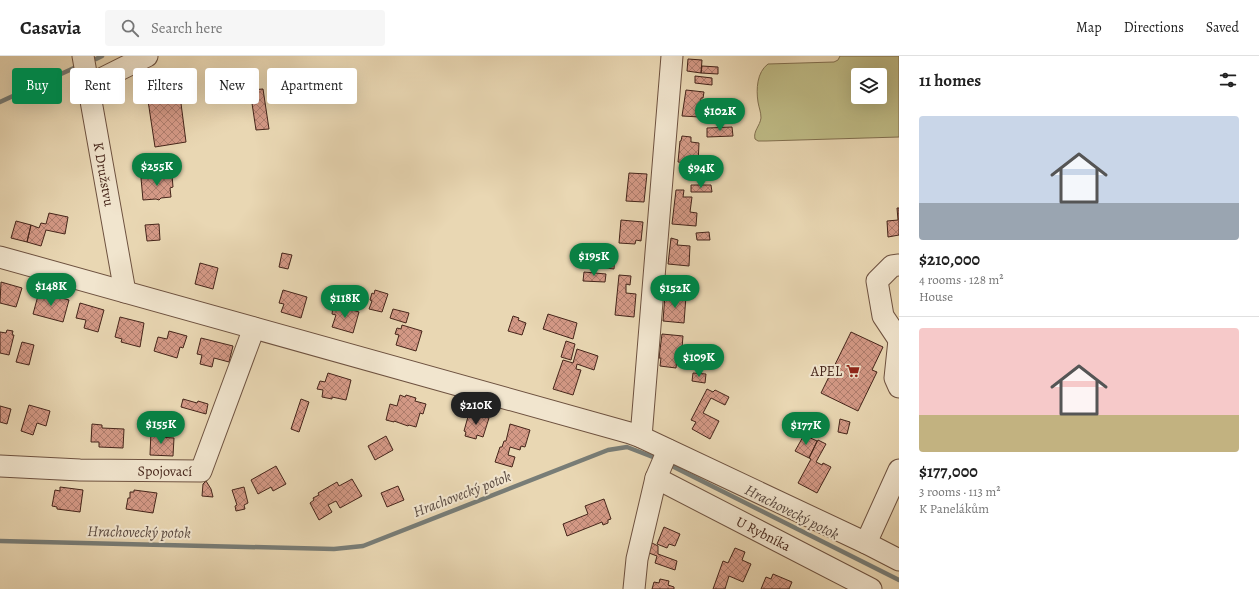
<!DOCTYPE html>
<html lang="en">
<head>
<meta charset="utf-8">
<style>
  body { margin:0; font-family:Alegreya,serif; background:#f6f6f6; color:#222; height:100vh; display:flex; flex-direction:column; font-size:15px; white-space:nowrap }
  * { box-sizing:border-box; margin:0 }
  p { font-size:13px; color:#767676 }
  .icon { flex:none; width:22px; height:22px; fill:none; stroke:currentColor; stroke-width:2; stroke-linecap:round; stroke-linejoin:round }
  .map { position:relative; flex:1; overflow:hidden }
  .details { display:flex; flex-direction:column; background:#fff; width:360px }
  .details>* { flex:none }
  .top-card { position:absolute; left:12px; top:12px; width:380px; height:36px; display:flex; gap:8px }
  .tools { position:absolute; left:851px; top:12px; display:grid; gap:8px }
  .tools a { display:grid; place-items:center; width:36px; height:36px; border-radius:4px; background:#fff; box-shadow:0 4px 16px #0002; font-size:20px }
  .price { position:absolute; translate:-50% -34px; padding:0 9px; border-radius:14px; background:#0b8043; color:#fff; font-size:13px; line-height:26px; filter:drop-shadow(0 1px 2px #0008) }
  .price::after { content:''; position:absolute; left:50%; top:24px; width:12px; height:9px; margin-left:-6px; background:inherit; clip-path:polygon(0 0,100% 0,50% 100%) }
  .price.active { background:#222; color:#fff }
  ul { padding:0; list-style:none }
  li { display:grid; align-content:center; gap:8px; height:212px; padding:0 20px }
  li+li { border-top:1px solid #e0e0e0 }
  li span { display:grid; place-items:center; height:124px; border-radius:4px; color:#555 }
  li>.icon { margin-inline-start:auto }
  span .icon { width:72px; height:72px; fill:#fffc; stroke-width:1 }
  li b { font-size:17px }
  h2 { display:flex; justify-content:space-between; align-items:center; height:48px; padding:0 20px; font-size:17px }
  .tag { padding:0 14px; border-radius:4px; background:#fff; box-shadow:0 4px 16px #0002; font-size:14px; line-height:36px }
  .tag.active { background:#0b8043; color:#fff }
  header { display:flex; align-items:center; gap:24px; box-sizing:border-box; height:56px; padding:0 20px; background:#fff; border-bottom:1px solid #e0e0e0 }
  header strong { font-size:19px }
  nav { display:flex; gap:22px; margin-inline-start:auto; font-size:14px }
  .search { width:280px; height:36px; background:#f6f6f6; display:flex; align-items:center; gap:10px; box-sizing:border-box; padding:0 14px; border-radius:4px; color:#767676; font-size:15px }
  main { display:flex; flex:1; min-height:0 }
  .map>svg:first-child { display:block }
</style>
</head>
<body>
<header>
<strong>Casavia</strong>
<div class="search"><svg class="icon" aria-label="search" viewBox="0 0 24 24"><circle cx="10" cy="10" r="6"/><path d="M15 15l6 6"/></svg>Search here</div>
<nav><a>Map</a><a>Directions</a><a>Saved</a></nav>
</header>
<main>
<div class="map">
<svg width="899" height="533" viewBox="0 0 899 533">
  <defs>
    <pattern id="building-cross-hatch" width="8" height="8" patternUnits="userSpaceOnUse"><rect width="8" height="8" fill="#d49986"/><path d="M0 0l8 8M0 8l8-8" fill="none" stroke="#ae7d6d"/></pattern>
  </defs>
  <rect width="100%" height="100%" fill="#e9d7b3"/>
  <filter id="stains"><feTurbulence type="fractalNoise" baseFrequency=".005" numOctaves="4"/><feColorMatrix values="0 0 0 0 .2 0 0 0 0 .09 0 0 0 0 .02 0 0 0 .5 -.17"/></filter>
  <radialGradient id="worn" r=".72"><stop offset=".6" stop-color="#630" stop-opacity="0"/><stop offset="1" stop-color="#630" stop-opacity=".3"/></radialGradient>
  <path fill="#bfbc87" stroke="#827050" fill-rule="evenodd" d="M 840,0 L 899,0 L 899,81 L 766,85 L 758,85 L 755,83 C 753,75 760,70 761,62 C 761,56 759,52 758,46 C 756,33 757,16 768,8 L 834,6 L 838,4 ZM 858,19 L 880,19 L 880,41 L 858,41 Z"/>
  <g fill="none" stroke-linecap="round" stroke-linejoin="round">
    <path stroke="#787d77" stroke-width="4.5" d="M 96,3 L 102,0
      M 0,46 L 74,12
      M 668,408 L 899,524
      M 0,485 L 334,493 L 363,490 L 608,394 L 627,391 L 658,403"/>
  </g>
  <path fill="url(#building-cross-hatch)" stroke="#45251a" d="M 688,3 L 702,4 L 701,17 L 687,15 Z
    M 702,10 L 718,11 L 718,18 L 701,17 Z
    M 695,20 L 712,22 L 712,29 L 695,27 Z
    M 179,32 L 186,86 L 155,91 L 147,38 Z
    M 263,33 L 269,73 L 256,74 L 250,34 Z
    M 686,34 L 704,36 L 703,42 L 701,42 L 700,61 L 682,60 Z
    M 732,71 L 733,80 L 707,81 L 707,72 Z
    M 682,80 L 691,81 L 691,86 L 699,87 L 698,108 L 678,106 L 680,85 L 681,85 Z
    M 629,117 L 647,118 L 644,146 L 626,145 Z
    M 172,119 L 173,131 L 170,132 L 171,141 L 161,142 L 159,144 L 156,143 L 143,144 L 141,122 Z
    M 691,129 L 711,129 L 712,136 L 691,136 Z
    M 676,134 L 684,134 L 683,141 L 692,141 L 690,156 L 697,157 L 696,170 L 672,168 Z
    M 897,152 L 899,152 L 899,179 L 888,181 L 887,165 L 898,164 Z
    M 49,157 L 68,161 L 65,178 L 46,174 L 41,190 L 27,186 L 31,169 L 39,172 L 41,167 L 46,168 Z
    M 621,164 L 643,166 L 641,185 L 636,184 L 635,188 L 619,187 Z
    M 16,165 L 31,169 L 27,186 L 11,182 Z
    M 159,168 L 160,184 L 147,185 L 145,169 Z
    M 709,176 L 710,184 L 697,184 L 696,177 Z
    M 671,182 L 678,184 L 677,189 L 690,190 L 689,210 L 668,208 Z
    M 593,192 L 607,193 L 606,199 L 615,199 L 614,213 L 605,212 L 605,210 L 592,209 Z
    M 282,197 L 292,199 L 288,213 L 279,211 Z
    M 200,207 L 218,212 L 213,233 L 195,228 Z
    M 584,216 L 606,218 L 605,226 L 583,225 Z
    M 619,219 L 631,220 L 630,229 L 626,228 L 626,237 L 636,238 L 634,261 L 615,259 Z
    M 1,226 L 22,232 L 16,251 L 0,247 Z
    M 283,234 L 307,241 L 301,262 L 281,256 L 284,248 L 279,247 Z
    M 375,234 L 388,238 L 382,256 L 369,253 L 372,245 L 370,244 L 372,237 L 374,238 Z
    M 39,236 L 69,244 L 63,266 L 33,258 Z
    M 665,239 L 686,240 L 684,267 L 663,265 Z
    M 80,247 L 104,254 L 98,276 L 84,272 L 86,264 L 76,262 Z
    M 338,250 L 359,256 L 353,277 L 332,271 L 336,259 L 332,258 L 333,251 L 338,252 Z
    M 393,253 L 409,257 L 406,267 L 390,262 Z
    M 548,258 L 577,267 L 573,283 L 543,273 Z
    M 513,260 L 519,262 L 518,264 L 526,267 L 522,279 L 508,275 Z
    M 120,261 L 144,267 L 140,291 L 121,286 L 122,283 L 115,281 Z
    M 402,269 L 422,275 L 416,295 L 396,289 L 399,279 L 395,278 L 397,272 L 401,273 Z
    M 7,274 L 13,275 L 12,279 L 14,279 L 9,299 L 0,297 L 0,276 L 6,277 Z
    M 169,275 L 187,280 L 183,292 L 180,291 L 177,302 L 154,295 L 158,281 L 167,283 Z
    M 851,276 L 883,291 L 872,314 L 877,316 L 858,355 L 821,337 Z
    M 662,278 L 683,280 L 681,304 L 677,303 L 676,312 L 660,310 L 661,302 L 659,302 Z
    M 201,282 L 233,290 L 229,306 L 214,302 L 212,311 L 200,308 L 202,299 L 197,298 Z
    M 566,285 L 575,288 L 571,304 L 561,301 Z
    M 22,286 L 34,289 L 29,309 L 16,306 Z
    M 577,293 L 598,300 L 594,314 L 577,308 L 576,313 L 581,314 L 573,339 L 553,333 L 563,304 L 573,307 Z
    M 328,317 L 351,324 L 346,344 L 332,341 L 332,343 L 322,341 L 323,334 L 317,333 L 320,325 L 325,326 Z
    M 693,317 L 706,318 L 705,327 L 692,325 Z
    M 707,333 L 713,336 L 715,334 L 729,341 L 725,349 L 711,342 L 703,357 L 719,365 L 710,383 L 692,373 L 696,366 L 691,364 Z
    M 400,339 L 405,341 L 406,339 L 416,342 L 415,345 L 426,348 L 423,358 L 420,357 L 416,371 L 409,369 L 408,370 L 394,365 L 394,366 L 386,364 L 390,348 L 397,350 Z
    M 183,343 L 197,347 L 198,345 L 208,348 L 206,358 L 181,351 Z
    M 301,343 L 309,346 L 299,376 L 291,373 Z
    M 29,349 L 50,355 L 46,370 L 37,367 L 33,379 L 21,375 Z
    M 0,350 L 11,353 L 7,368 L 0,366 Z
    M 469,357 L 489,362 L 483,381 L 477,379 L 476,383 L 465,380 L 466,376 L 464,375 Z
    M 840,363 L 850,366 L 847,378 L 838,376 Z
    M 92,368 L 102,369 L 102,372 L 124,373 L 123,392 L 99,391 L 99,386 L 91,386 Z
    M 510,368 L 530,374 L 525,391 L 521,390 L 520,394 L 510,391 L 508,399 L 515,401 L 512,411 L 495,406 L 500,391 L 502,391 L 504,385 L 506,385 Z
    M 151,375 L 158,376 L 158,381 L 174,382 L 173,400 L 150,399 Z
    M 804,379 L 817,385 L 809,402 L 795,395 Z
    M 386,380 L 393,394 L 375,404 L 368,390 Z
    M 818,384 L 826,388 L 816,406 L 822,409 L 823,407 L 831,411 L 817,437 L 798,427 L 811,403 L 809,402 Z
    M 276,410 L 286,428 L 273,435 L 271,431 L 258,438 L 251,424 Z
    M 352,423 L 362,440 L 340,452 L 336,445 L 328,449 L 332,456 L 319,464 L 310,447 L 314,444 L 313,442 L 319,439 L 318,437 L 337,426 L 339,430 Z
    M 206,425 L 211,433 L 213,441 L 202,440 L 203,428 Z
    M 398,430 L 404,444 L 387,451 L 381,437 Z
    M 60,431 L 83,434 L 80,456 L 57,453 L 57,451 L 52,450 L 55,434 L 60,435 Z
    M 244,431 L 248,447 L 244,449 L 245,453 L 236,455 L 235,450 L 237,449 L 232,434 Z
    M 134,434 L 157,437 L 153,457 L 126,453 L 128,442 L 130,442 L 130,436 L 134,436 Z
    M 604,443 L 611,463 L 608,464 L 608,467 L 603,469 L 602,466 L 567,480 L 563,468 L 588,458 L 585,450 Z
    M 664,471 L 680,478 L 675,490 L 669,488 L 667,492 L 657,488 Z
    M 652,487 L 658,490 L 658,498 L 677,505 L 675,514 L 655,507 L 657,500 L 649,497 Z
    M 735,492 L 745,496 L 742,504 L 751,508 L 743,526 L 729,520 L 725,533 L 713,533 L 723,505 L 728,507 Z
    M 773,518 L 792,526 L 789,533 L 761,533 L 766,521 L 771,523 Z
    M 660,523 L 669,525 L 668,529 L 674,531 L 674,533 L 652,533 L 654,526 L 659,527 Z"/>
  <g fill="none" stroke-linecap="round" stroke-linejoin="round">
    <g stroke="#6e5240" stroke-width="23">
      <g id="minor">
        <path id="s1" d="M 83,0 L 125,236"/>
        <path d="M 89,29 L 147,0"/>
        <path d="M 0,201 L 630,377 L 641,381 L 866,487 L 899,504"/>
        <path d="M 899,284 L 883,260 L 877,225 L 892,210 L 899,209"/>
        <path d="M 899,284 L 895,322 L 899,331"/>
        <path d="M 641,381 L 672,0"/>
        <path id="s2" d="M 0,410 L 80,414 L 201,415 L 254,272"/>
        <path id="s3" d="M 656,422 L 871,533"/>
        <path d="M 866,487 L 899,414"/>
        <path d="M 634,533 L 637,503 L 656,422 L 668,394"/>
      </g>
    </g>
    <use href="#minor" stroke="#f1e5ce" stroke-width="21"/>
  </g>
  <defs>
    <g id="supermarket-bare" transform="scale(1.08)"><path d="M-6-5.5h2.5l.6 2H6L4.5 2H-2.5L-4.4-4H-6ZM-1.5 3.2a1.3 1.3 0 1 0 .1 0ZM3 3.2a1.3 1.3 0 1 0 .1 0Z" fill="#8f2418" stroke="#f1e5ce" stroke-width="2.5" paint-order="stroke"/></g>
  </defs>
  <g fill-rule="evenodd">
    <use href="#supermarket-bare" x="853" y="315"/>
  </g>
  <g text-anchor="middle" stroke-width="4" stroke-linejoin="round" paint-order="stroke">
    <g font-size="14" fill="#45251a" stroke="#f1e5ce">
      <text dy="5" stroke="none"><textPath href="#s1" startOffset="120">K Družstvu</textPath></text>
      <text dy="5" stroke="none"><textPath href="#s2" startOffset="165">Spojovací</textPath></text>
      <text dy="5" stroke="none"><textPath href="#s3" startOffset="121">U Rybníka</textPath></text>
    </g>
    <g font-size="14" fill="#45251a" stroke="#f1e5ce" text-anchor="end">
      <text x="842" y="320">APEL</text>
    </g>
    <g font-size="15" font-style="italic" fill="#5a4a41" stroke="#f1e5ce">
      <text transform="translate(462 438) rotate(-21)" y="5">Hrachovecký potok</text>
      <text transform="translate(792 456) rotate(27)" y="5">Hrachovecký potok</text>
      <text transform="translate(139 476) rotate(1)" y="5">Hrachovecký potok</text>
    </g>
  </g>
  <rect width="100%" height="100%" filter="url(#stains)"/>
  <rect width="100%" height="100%" fill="url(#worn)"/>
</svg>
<div class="tools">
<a><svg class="icon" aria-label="layers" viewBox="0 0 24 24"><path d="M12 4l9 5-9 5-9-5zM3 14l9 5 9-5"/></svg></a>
</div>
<b class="price" style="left:720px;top:76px">$102K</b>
<b class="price" style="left:157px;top:131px">$255K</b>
<b class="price" style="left:701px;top:133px">$94K</b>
<b class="price" style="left:594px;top:221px">$195K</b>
<b class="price" style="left:51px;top:251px">$148K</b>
<b class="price" style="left:675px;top:253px">$152K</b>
<b class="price" style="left:345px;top:263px">$118K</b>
<b class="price" style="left:699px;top:322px">$109K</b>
<b class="price active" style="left:476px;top:370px">$210K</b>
<b class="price" style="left:161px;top:389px">$155K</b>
<b class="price" style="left:806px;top:390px">$177K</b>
<div class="top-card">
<a class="tag active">Buy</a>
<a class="tag">Rent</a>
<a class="tag">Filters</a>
<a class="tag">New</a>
<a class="tag">Apartment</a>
</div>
</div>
<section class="details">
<h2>11 homes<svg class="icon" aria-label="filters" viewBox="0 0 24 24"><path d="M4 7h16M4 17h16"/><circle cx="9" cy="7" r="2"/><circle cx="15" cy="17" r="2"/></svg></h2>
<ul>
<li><span style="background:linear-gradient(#c9d6e8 70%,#9aa5b1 0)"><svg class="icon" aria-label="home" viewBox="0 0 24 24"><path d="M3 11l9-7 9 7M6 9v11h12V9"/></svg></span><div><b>$210,000</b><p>4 rooms · 128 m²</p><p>House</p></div></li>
<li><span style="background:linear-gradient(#f6c9c9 70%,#c2b280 0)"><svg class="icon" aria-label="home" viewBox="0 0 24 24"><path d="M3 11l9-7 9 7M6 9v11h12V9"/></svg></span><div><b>$177,000</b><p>3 rooms · 113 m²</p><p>K Panelákům</p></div></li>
</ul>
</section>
</main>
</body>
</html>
